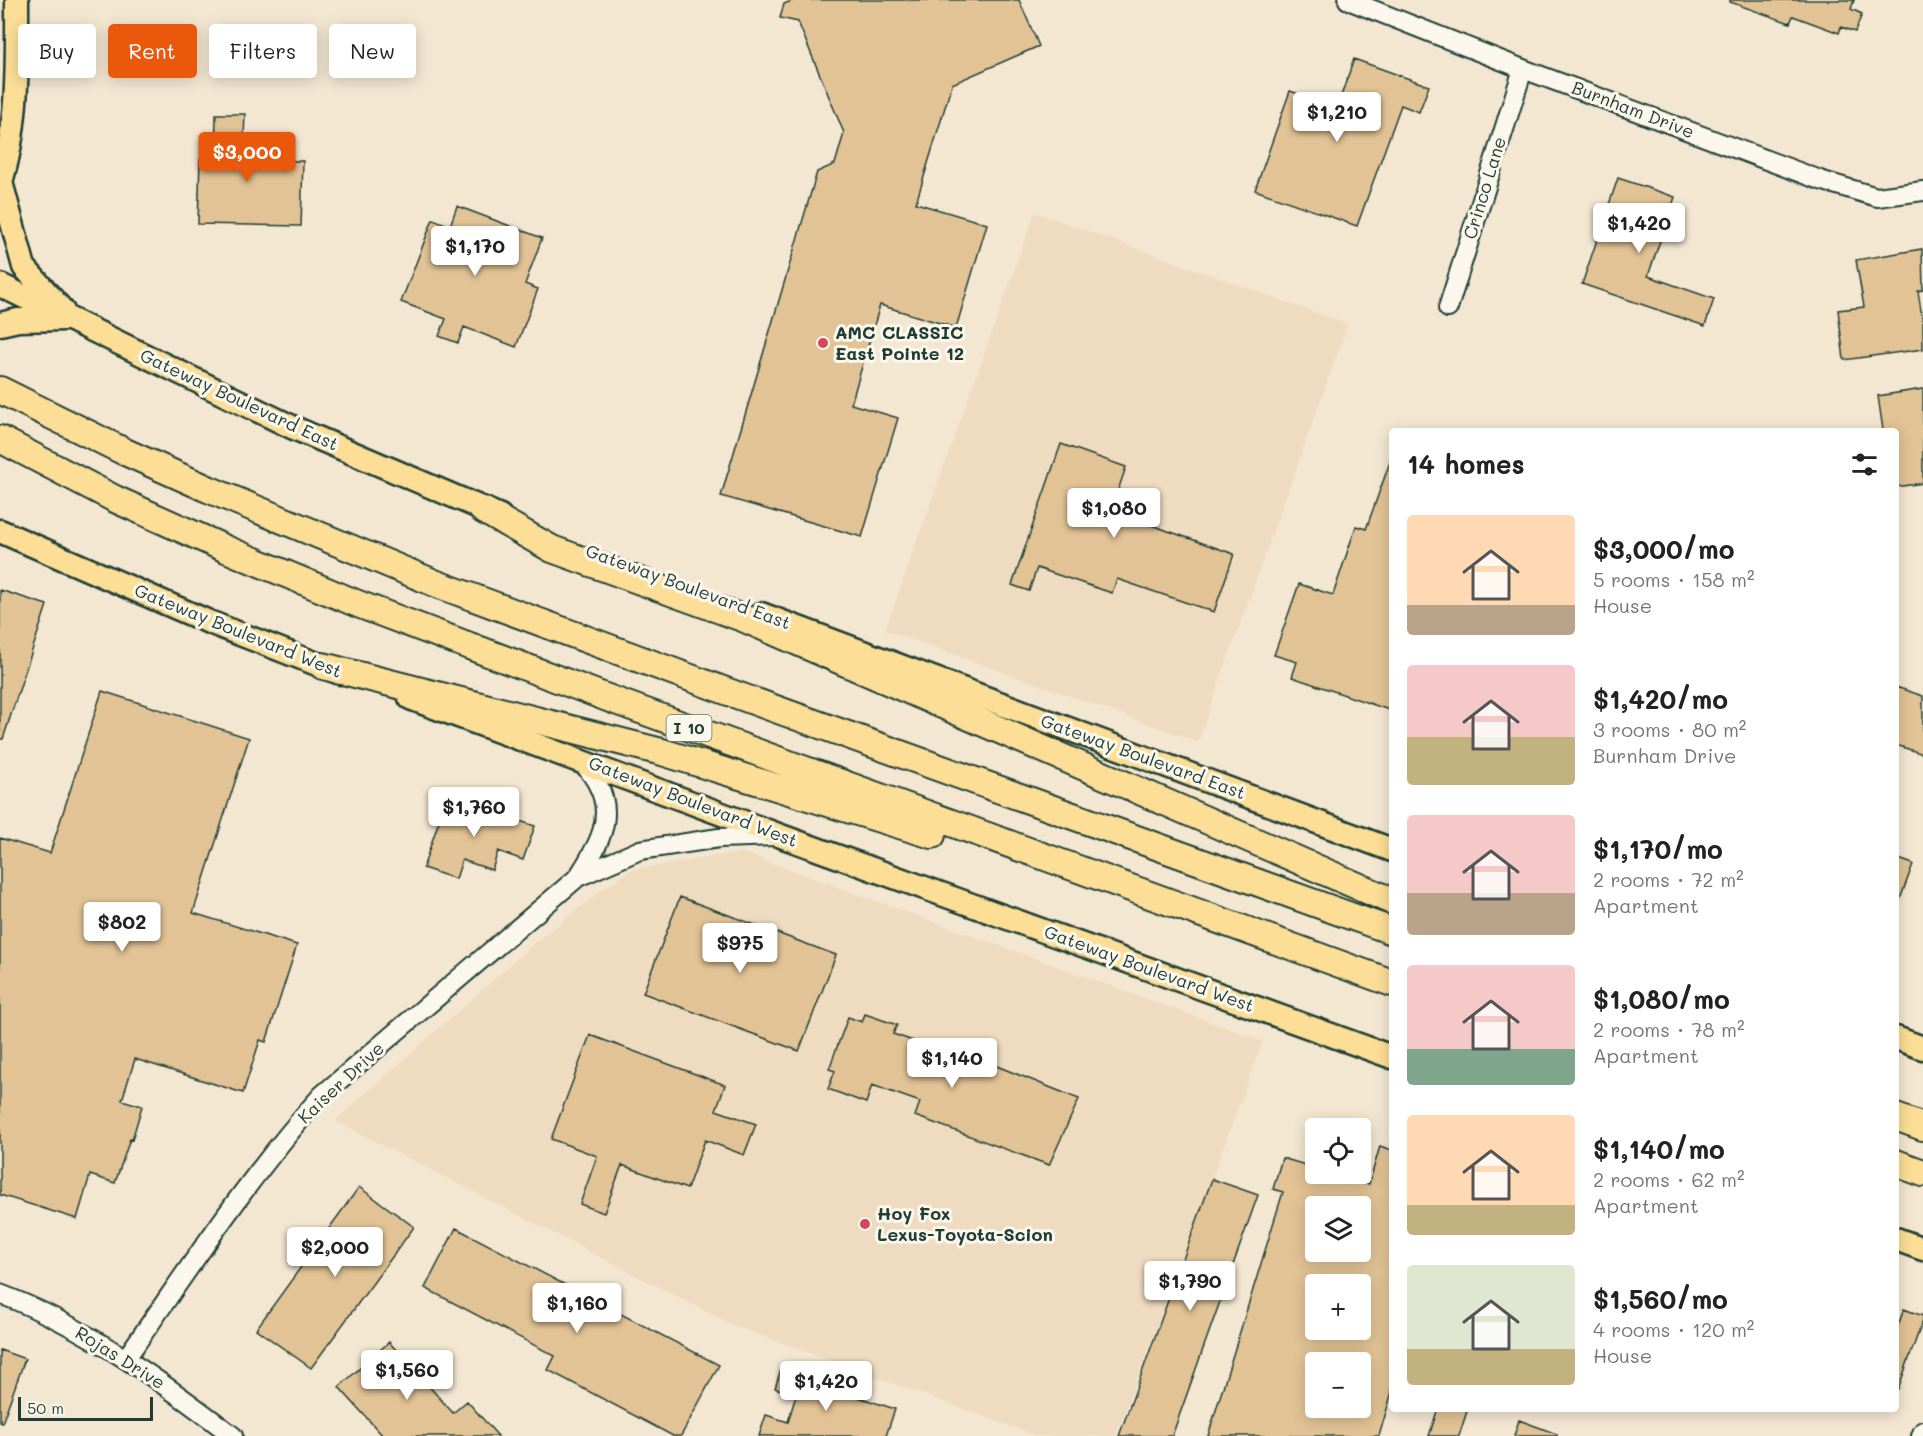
<!DOCTYPE html>
<html lang="en">
<head>
<meta charset="utf-8">
<style>
  body { margin:0; font-family:Mali,sans-serif; background:#f2f2f2; color:#222; height:100vh; display:flex; flex-direction:column; font-size:22px; white-space:nowrap }
  * { box-sizing:border-box; margin:0 }
  p { font-size:20px; color:#767676 }
  .icon { flex:none; width:33px; height:33px; fill:none; stroke:currentColor; stroke-width:2; stroke-linecap:round; stroke-linejoin:round }
  .map { position:relative; flex:1; overflow:hidden }
  .sheet { position:absolute; left:1389px; top:428px; width:510px; height:984px; display:flex; flex-direction:column; background:#fff; border-radius:6px; box-shadow:0 3px 15px #0003 }
  .sheet>* { flex:none }
  .banner { position:absolute; left:18px; top:24px; width:570px; height:54px; display:flex; gap:12px }
  .controls { position:absolute; left:1305px; top:1118px; display:grid; gap:12px }
  .controls a { display:grid; place-items:center; width:66px; height:66px; border-radius:6px; background:#fff; box-shadow:0 3px 15px #0003; font-size:30px }
  .scale { position:absolute; left:18px; bottom:15px; width:135px; box-sizing:border-box; padding-left:6px; border:3px solid #1f3d34; border-top:0; font-size:16px; line-height:21px; white-space:nowrap; color:#1f3d34; -webkit-text-stroke:4px #fbf7ec; paint-order:stroke }
  .price { position:absolute; translate:-50% -51px; padding:0 14px; border-radius:6px; background:#fff; color:#222; font-size:20px; line-height:39px; filter:drop-shadow(0 2px 3px #0008) }
  .price::after { content:''; position:absolute; left:50%; top:36px; width:18px; height:14px; margin-left:-9px; background:inherit; clip-path:polygon(0 0,100% 0,50% 100%) }
  .price.on { background:#ea580c; color:#fff }
  ul { padding:0; list-style:none }
  li { display:flex; align-items:center; gap:18px; height:150px; padding:0 18px }
  li span { display:grid; place-items:center; flex:none; width:168px; height:120px; border-radius:6px; color:#555 }
  li>.icon { margin-inline-start:auto }
  span .icon { width:72px; height:72px; fill:#fffc; stroke-width:1 }
  li b { font-size:26px }
  h2 { display:flex; justify-content:space-between; align-items:center; height:72px; padding:0 18px; font-size:26px }
  .pill { padding:0 21px; border-radius:6px; background:#fff; box-shadow:0 3px 15px #0003; font-size:21px; line-height:54px }
  .pill.on { background:#ea580c; color:#fff }
  .map>svg:first-child { display:block }
</style>
</head>
<body>
<div class="map">
<svg width="1923" height="1436" viewBox="0 0 1923 1436">
  <rect width="100%" height="100%" fill="#f4e7d2"/>
  <filter id="ink" filterUnits="userSpaceOnUse"><feTurbulence type="fractalNoise" baseFrequency=".0167" numOctaves="2"/><feDisplacementMap in="SourceGraphic" scale="12" xChannelSelector="R" yChannelSelector="G"/><feConvolveMatrix kernelMatrix="1 2 1 2 8 2 1 2 1" color-interpolation-filters="sRGB"/></filter>
  <g filter="url(#ink)">
    <path fill="#efdcc0" d="M 1035,212 L 1348,324 L 1198,742 L 885,630 Z
      M 742,852 L 1263,1041 L 1116,1436 L 1037,1436 L 734,1326 L 335,1121 L 532,945 L 607,886 L 630,870 Z"/>
    <path fill="#e2c395" stroke="#1f3d34" stroke-width="1.5" fill-rule="evenodd" d="M 794,0 L 1019,0 L 1039,46 L 952,84 L 916,203 L 987,224 L 956,328 L 880,305 L 851,404 L 898,418 L 862,537 L 721,496 L 817,172 L 835,164 L 844,133 L 798,22 L 780,18 L 784,4 Z
      M 1730,0 L 1854,0 L 1851,9 L 1862,14 L 1855,32 L 1841,27 L 1839,33 L 1793,16 L 1790,23 L 1730,2 Z
      M 1354,59 L 1429,86 L 1419,112 L 1401,105 L 1357,226 L 1255,190 L 1290,91 L 1337,107 Z
      M 216,114 L 245,114 L 243,160 L 303,161 L 301,226 L 198,224 L 200,159 L 215,160 Z
      M 1618,178 L 1675,197 L 1648,276 L 1714,299 L 1705,326 L 1582,284 Z
      M 457,206 L 542,238 L 525,284 L 538,289 L 516,347 L 464,327 L 458,343 L 439,336 L 446,319 L 401,302 L 433,219 L 450,226 Z
      M 1922,249 L 1923,290 L 1918,291 L 1923,324 L 1923,349 L 1844,360 L 1838,310 L 1864,307 L 1856,260 Z
      M 1923,389 L 1923,483 L 1896,487 L 1896,430 L 1883,430 L 1878,396 Z
      M 1061,444 L 1126,467 L 1111,511 L 1234,554 L 1214,612 L 1117,579 L 1112,593 L 1037,568 L 1029,591 L 1012,585 Z
      M 1390,462 L 1392,462 L 1392,711 L 1292,677 L 1297,662 L 1274,655 L 1299,584 L 1333,595 L 1356,526 L 1366,529 Z
      M 0,590 L 47,605 L 3,739 L 0,739 Z
      M 1896,687 L 1923,696 L 1923,754 L 1896,745 Z
      M 102,691 L 249,738 L 193,913 L 297,945 L 266,1042 L 260,1040 L 243,1093 L 135,1059 L 122,1100 L 142,1106 L 132,1140 L 130,1139 L 115,1183 L 90,1175 L 77,1219 L 0,1195 L 0,838 L 50,853 Z
      M 447,797 L 535,826 L 523,860 L 498,851 L 492,870 L 462,860 L 456,879 L 423,868 Z
      M 1896,858 L 1913,864 L 1898,905 L 1896,905 Z
      M 680,897 L 836,955 L 799,1051 L 643,993 Z
      M 865,1014 L 897,1025 L 893,1034 L 939,1050 L 942,1044 L 1079,1099 L 1049,1165 L 915,1116 L 920,1102 L 872,1085 L 866,1103 L 828,1089 L 835,1071 L 829,1069 L 848,1017 L 862,1022 Z
      M 590,1035 L 725,1085 L 716,1110 L 756,1124 L 744,1155 L 705,1140 L 687,1189 L 622,1165 L 604,1213 L 580,1204 L 597,1156 L 551,1139 Z
      M 1380,1146 L 1392,1150 L 1392,1392 L 1379,1436 L 1208,1436 L 1283,1192 L 1273,1189 L 1282,1158 L 1316,1168 L 1316,1173 L 1333,1173 L 1369,1184 ZM 1316,1206 L 1360,1206 L 1360,1251 L 1316,1251 ZM 1316,1284 L 1360,1284 L 1360,1329 L 1316,1329 ZM 1316,1362 L 1360,1362 L 1360,1407 L 1316,1407 Z
      M 1212,1179 L 1258,1195 L 1172,1436 L 1119,1436 Z
      M 359,1187 L 414,1227 L 311,1368 L 256,1329 Z
      M 456,1228 L 719,1365 L 681,1436 L 673,1436 L 548,1370 L 555,1356 L 425,1288 Z
      M 1904,1309 L 1923,1316 L 1923,1320 L 1898,1389 L 1896,1389 L 1896,1331 Z
      M 389,1342 L 453,1413 L 467,1401 L 498,1436 L 383,1436 L 339,1387 Z
      M 0,1350 L 25,1359 L 2,1423 L 0,1422 Z
      M 781,1369 L 828,1384 L 827,1387 L 895,1409 L 886,1436 L 759,1436 L 766,1415 L 788,1422 L 796,1395 L 775,1388 Z
      M 1438,1408 L 1468,1408 L 1459,1436 L 1429,1436 Z
      M 1519,1420 L 1557,1434 L 1557,1436 L 1514,1436 Z"/>
    <g fill="none" stroke-linecap="round" stroke-linejoin="round">
      <g stroke="#1f3d34" stroke-width="22">
        <path id="minor" d="M 1348,0 L 1523,69 L 1820,180 L 1877,197 L 1923,191
          M 1448,308 L 1523,69
          M 578,877 C 596,849 616,819 598,785 C 594,776 587,769 582,761
          M 0,1294 C 85,1326 161,1381 233,1436
          M 126,1358 C 189,1269 248,1177 322,1095 L 578,877 L 640,850 L 719,838 L 776,836
          M 1921,1436 L 1923,1431"/>
      </g>
      <g stroke="#1f3d34" stroke-width="27">
        <path id="major" d="M 1,182 L 24,267 L 63,311
          M 0,185 C 19,127 17,61 17,0
          M 0,285 L 294,428 L 500,516
          M 0,324 L 18,320 L 65,319
          M 0,531 L 209,622 L 340,673
          M 761,614 L 1392,850
          M 410,698 L 781,836 L 1392,1057
          M 1896,1038 L 1923,1048
          M 1896,1239 L 1923,1249"/>
      </g>
      <g stroke="#1f3d34" stroke-width="30">
        <path id="highway" d="M 0,390 L 123,451 L 208,489 L 437,584 L 734,694 L 1392,931
          M 0,439 L 115,499 L 226,549 L 358,604 L 613,700 L 1392,983
          M 483,510 L 552,549 L 745,619 L 1392,901
          M 323,666 L 662,752 L 932,835
          M 1896,1117 L 1923,1127
          M 1896,1163 L 1923,1173"/>
      </g>
      <use href="#minor" stroke="#fbf7ec" stroke-width="18"/>
      <use href="#major" stroke="#fcde96" stroke-width="22"/>
      <use href="#highway" stroke="#fcde96" stroke-width="26"/>
    </g>
  </g>
  <g fill="#d1495b" stroke="#fbf7ec" stroke-width="2">
    <circle cx="823" cy="343" r="6"/>
    <circle cx="865" cy="1224" r="6"/>
  </g>
  <g text-anchor="middle" stroke-width="6" stroke-linejoin="round" paint-order="stroke">
    <rect fill="#fbf7ec" stroke="#61756b" stroke-width="1.5" x="666.5" y="715" width="45" height="26" rx="4.5"/>
    <g font-size="16" font-weight="bold" fill="#1f3d34">
      <text x="689" y="734">I 10</text>
    </g>
    <g font-size="18" fill="#1f3d34" stroke="#fbf7ec">
      <text transform="translate(1633 110) rotate(21)" y="6">Burnham Drive</text>
      <text transform="translate(1485 188) rotate(-73)" y="6">Crinco Lane</text>
      <text transform="translate(239 400) rotate(25)" y="6">Gateway Boulevard East</text>
      <text transform="translate(688 587) rotate(20)" y="6">Gateway Boulevard East</text>
      <text transform="translate(238 631) rotate(22)" y="6">Gateway Boulevard West</text>
      <text transform="translate(1143 757) rotate(20)" y="6">Gateway Boulevard East</text>
      <text transform="translate(693 802) rotate(21)" y="6">Gateway Boulevard West</text>
      <text transform="translate(1149 969) rotate(20)" y="6">Gateway Boulevard West</text>
      <text transform="translate(341 1083) rotate(-43)" y="6">Kaiser Drive</text>
      <text transform="translate(120 1358) rotate(32)" y="6">Rojas Drive</text>
    </g>
    <g font-size="18" font-weight="bold" fill="#1f3d34" stroke="#fbf7ec" text-anchor="start">
      <text x="835" y="339">AMC CLASSIC<tspan x="835" dy="21">East Pointe 12</tspan></text>
      <text x="877" y="1220">Hoy Fox<tspan x="877" dy="21">Lexus-Toyota-Scion</tspan></text>
    </g>
  </g>
</svg>
<div class="controls">
<a><svg class="icon" aria-label="locate" viewBox="0 0 24 24"><circle cx="12" cy="12" r="6"/><path d="M12 2v4M12 18v4M2 12h4M18 12h4"/></svg></a>
<a><svg class="icon" aria-label="layers" viewBox="0 0 24 24"><path d="M12 4l9 5-9 5-9-5zM3 14l9 5 9-5"/></svg></a>
<a>+</a>
<a>−</a>
</div>
<div class="scale">50 m</div>
<b class="price" style="left:1337px;top:143px">$1,210</b>
<b class="price on" style="left:247px;top:183px">$3,000</b>
<b class="price" style="left:1639px;top:254px">$1,420</b>
<b class="price" style="left:475px;top:277px">$1,170</b>
<b class="price" style="left:1114px;top:539px">$1,080</b>
<b class="price" style="left:474px;top:838px">$1,760</b>
<b class="price" style="left:122px;top:953px">$802</b>
<b class="price" style="left:740px;top:974px">$975</b>
<b class="price" style="left:952px;top:1089px">$1,140</b>
<b class="price" style="left:335px;top:1278px">$2,000</b>
<b class="price" style="left:1190px;top:1312px">$1,790</b>
<b class="price" style="left:577px;top:1334px">$1,160</b>
<b class="price" style="left:407px;top:1401px">$1,560</b>
<b class="price" style="left:826px;top:1412px">$1,420</b>
<div class="banner">
<a class="pill">Buy</a>
<a class="pill on">Rent</a>
<a class="pill">Filters</a>
<a class="pill">New</a>
</div>
<section class="sheet">
<h2>14 homes<svg class="icon" aria-label="filters" viewBox="0 0 24 24"><path d="M4 7h16M4 17h16"/><circle cx="9" cy="7" r="2"/><circle cx="15" cy="17" r="2"/></svg></h2>
<ul>
<li><span style="background:linear-gradient(#ffd9b3 75%,#b9a48a 0)"><svg class="icon" aria-label="home" viewBox="0 0 24 24"><path d="M3 11l9-7 9 7M6 9v11h12V9"/></svg></span><div><b>$3,000/mo</b><p>5 rooms · 158 m²</p><p>House</p></div></li>
<li><span style="background:linear-gradient(#f6c9c9 60%,#c2b280 0)"><svg class="icon" aria-label="home" viewBox="0 0 24 24"><path d="M3 11l9-7 9 7M6 9v11h12V9"/></svg></span><div><b>$1,420/mo</b><p>3 rooms · 80 m²</p><p>Burnham Drive</p></div></li>
<li><span style="background:linear-gradient(#f6c9c9 65%,#b9a48a 0)"><svg class="icon" aria-label="home" viewBox="0 0 24 24"><path d="M3 11l9-7 9 7M6 9v11h12V9"/></svg></span><div><b>$1,170/mo</b><p>2 rooms · 72 m²</p><p>Apartment</p></div></li>
<li><span style="background:linear-gradient(#f6c9c9 70%,#7fa58c 0)"><svg class="icon" aria-label="home" viewBox="0 0 24 24"><path d="M3 11l9-7 9 7M6 9v11h12V9"/></svg></span><div><b>$1,080/mo</b><p>2 rooms · 78 m²</p><p>Apartment</p></div></li>
<li><span style="background:linear-gradient(#ffd9b3 75%,#c2b280 0)"><svg class="icon" aria-label="home" viewBox="0 0 24 24"><path d="M3 11l9-7 9 7M6 9v11h12V9"/></svg></span><div><b>$1,140/mo</b><p>2 rooms · 62 m²</p><p>Apartment</p></div></li>
<li><span style="background:linear-gradient(#dfe7d0 70%,#c2b280 0)"><svg class="icon" aria-label="home" viewBox="0 0 24 24"><path d="M3 11l9-7 9 7M6 9v11h12V9"/></svg></span><div><b>$1,560/mo</b><p>4 rooms · 120 m²</p><p>House</p></div></li>
</ul>
</section>
</div>
</body>
</html>
